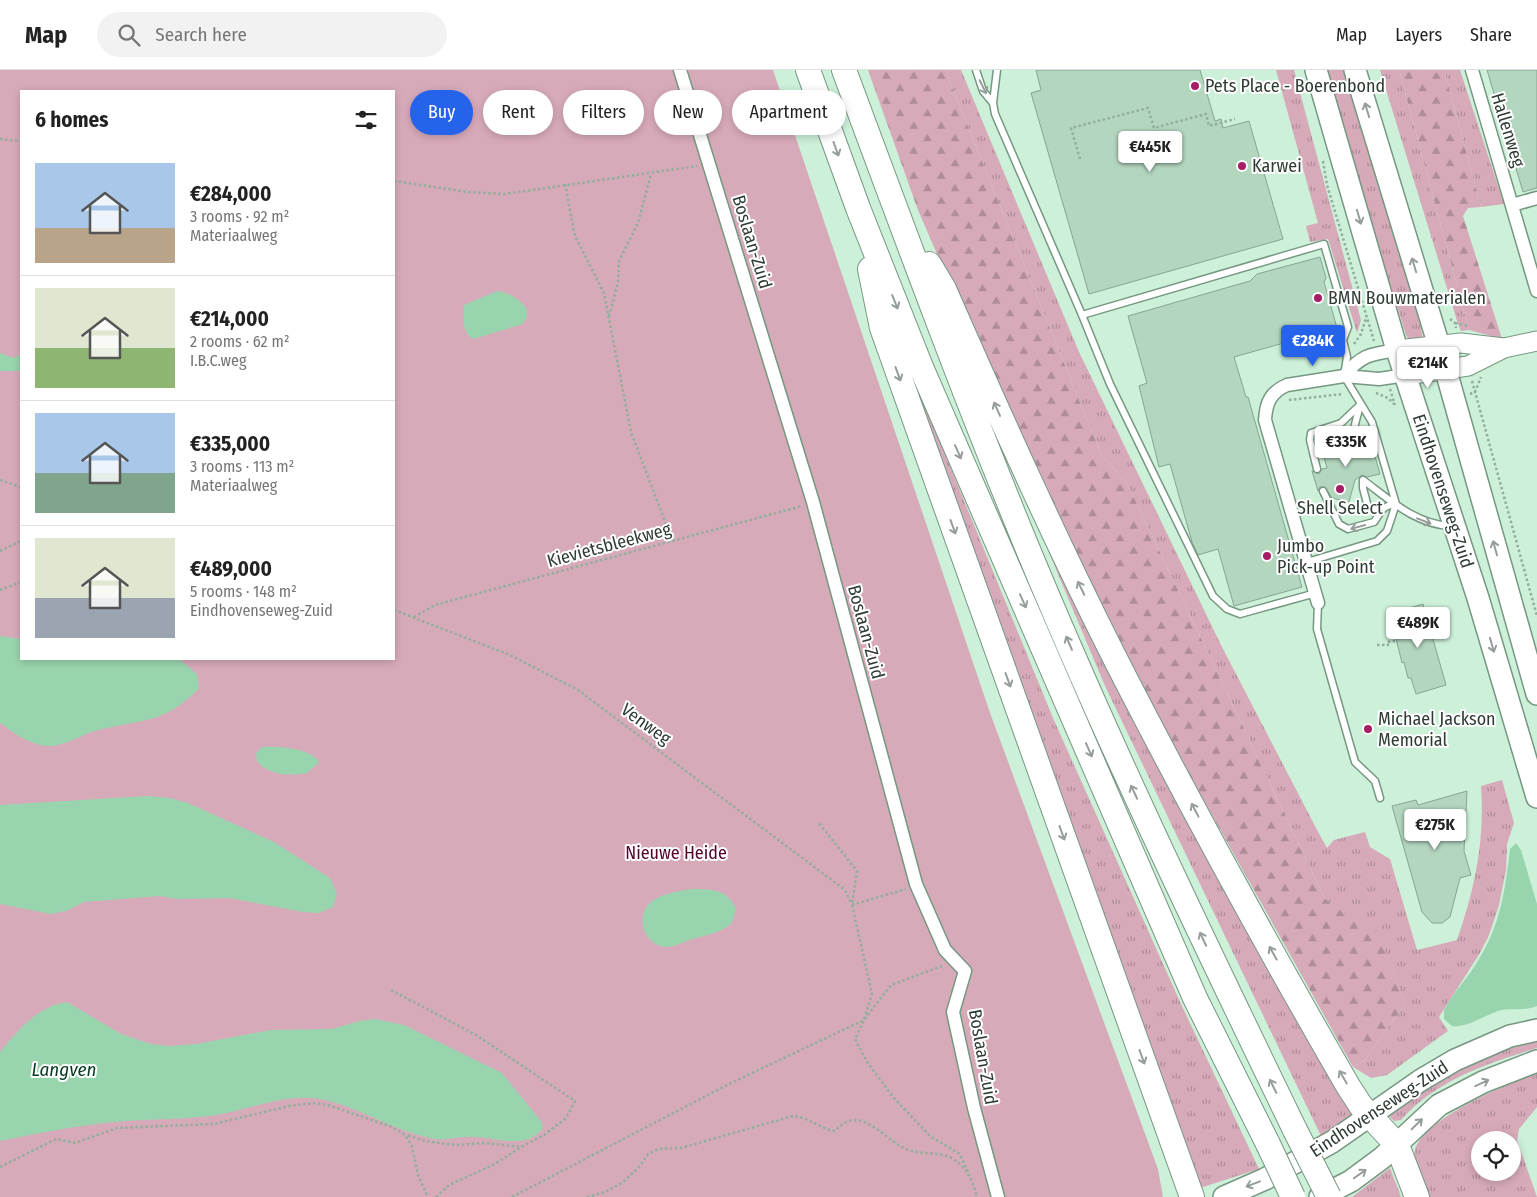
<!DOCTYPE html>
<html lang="en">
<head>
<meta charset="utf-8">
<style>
  body { margin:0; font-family:"Fira Sans Condensed",sans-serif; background:#f2f2f2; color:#222; height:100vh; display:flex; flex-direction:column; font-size:19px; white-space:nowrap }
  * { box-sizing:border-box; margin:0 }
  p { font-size:16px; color:#767676 }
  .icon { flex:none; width:28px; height:28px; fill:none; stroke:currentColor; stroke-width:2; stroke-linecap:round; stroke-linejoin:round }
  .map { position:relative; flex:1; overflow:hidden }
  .sheet { position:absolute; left:20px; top:20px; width:375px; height:570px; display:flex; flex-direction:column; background:#fff; border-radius:0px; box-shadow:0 2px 8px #0003 }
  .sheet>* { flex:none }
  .banner { position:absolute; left:410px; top:20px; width:475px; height:45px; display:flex; gap:10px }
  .fabs { position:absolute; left:1471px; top:1061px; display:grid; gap:10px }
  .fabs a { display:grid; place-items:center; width:50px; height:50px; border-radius:50%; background:#fff; box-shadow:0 2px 8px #0003; font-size:25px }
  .price { position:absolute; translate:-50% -42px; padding:0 11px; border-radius:5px; background:#fff; color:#222; font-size:16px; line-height:32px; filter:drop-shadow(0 1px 2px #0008) }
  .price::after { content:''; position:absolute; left:50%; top:30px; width:15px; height:11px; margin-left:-8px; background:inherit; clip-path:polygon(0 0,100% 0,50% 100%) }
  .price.on { background:#2563eb; color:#fff }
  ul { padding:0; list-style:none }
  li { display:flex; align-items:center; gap:15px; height:125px; padding:0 15px }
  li+li { border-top:1px solid #e0e0e0 }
  li span { display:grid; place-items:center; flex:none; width:140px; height:100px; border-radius:0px; color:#555 }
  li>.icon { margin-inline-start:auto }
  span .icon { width:60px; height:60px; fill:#fffc; stroke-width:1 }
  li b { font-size:21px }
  h2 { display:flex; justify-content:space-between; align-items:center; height:60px; padding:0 15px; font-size:21px }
  .chip { padding:0 18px; border-radius:22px; background:#fff; box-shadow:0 2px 8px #0003; font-size:18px; line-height:45px }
  .chip.on { background:#2563eb; color:#fff }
  header { display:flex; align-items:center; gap:30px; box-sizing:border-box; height:70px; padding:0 25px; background:#fff; border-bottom:1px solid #e0e0e0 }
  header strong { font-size:24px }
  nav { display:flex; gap:28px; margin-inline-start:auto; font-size:18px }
  .search { width:350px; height:45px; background:#f2f2f2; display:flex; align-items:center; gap:12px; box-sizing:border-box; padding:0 18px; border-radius:28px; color:#767676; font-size:19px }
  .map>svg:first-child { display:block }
</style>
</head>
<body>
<header>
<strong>Map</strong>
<div class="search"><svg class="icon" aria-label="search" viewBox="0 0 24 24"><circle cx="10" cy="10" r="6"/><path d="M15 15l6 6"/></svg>Search here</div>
<nav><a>Map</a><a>Layers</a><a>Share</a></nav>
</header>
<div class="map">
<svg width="1537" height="1127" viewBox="0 0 1537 1127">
  <defs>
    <pattern id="grass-tufts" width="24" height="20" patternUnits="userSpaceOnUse" patternTransform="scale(1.25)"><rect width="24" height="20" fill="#d7aaba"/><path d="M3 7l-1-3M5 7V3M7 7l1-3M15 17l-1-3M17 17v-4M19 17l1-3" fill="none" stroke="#af8c98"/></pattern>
    <pattern id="forest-firs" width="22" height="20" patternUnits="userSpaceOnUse" patternTransform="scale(1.25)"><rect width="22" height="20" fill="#d7aaba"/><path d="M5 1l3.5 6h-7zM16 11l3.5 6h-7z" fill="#af8c98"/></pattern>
  </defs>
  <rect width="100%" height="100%" fill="#cdf0d9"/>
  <path fill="url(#grass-tufts)" fill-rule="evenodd" d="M 945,0 L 961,0 L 1079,282 L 1221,575 L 1316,758 L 1327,778 L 1334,770 L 1365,762 L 1370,777 L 1390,789 L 1417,880 L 1457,870 C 1475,818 1485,771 1481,716 L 1502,710 L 1514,753 L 1507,774 L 1506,800 L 1499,835 L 1489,865 L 1480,883 L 1439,947 L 1448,961 L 1387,1005 L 1371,1008 L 1353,997 L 1364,991 L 1405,934 L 1381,871 L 1325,829 L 1128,415 L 1101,384 Z
    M 1276,0 L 1294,0 L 1361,250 L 1357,263 L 1328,169 L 1310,172 L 1306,156 L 1318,153 Z
    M 1323,0 L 1344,0 L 1416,232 L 1423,270 L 1411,273 L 1406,265 Z
    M 1380,0 L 1399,0 L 1469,260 L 1461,261 L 1458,254 Z
    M 1420,0 L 1460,0 L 1504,134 L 1481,137 L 1445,3 L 1421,3 Z
    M 875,213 L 1053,648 L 1181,934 L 1259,1099 L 1200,1118 Z
    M 974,304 L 1360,1043 L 1321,1066 L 1105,616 Z
    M 1537,971 L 1537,978 C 1488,993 1436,1010 1401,1050 L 1394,1051 L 1390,1047 L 1393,1041 L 1432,1011 L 1476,988 Z
    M 1537,1004 L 1537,1037 L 1519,1059 L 1517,1070 L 1537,1127 L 1428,1127 C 1422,1112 1411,1096 1415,1080 C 1423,1049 1508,1013 1537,1004 ZM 1480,1070 L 1512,1070 L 1512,1102 L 1480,1102 Z
    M 1390,1098 L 1401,1127 L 1352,1127 Z"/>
  <path fill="url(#forest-firs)" d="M 868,0 L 945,0 L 1101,384 L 1128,415 L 1325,829 L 1381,870 L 1405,934 L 1364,991 L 1353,997 L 1124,588 L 1012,358 L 918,140 Z
    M 1399,0 L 1420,0 L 1421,3 L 1445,3 L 1481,137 L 1468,138 L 1463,146 L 1502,269 L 1469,260 Z"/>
  <path fill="#d7aaba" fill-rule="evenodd" d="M 0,0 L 773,0 L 989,640 L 1158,1099 L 1163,1127 L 0,1127 ZM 21,21 L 394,21 L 394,589 L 21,589 Z"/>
  <path fill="#98d5ae" d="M 497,221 C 506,221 527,232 527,242 C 528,246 525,250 523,254 L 473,269 C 461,262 464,247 464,235 Z
    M 0,283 L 14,288 L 21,284 L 21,301 L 0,301 Z
    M 0,566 L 21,569 L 21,589 L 179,589 L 197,604 L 199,618 C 165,655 138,649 95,661 C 80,665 64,677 48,676 C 30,675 14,663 0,653 Z
    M 262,677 C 277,676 311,678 319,692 L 307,703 C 290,706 269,706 257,691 L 256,683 Z
    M 147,726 L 170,728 L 188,733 L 274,772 L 330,808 L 337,824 L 333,837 L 319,843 L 303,842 L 229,828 L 177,829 L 159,826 L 84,832 L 66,841 L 51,844 L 0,834 L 0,735 Z
    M 1516,773 L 1521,780 L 1537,834 L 1537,936 C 1523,942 1511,937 1498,941 C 1483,946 1467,958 1452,956 L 1444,949 L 1444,940 C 1454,921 1469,907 1479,889 C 1501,853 1505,820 1510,779 Z
    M 692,819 C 711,819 728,819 736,839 L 732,853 C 720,863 707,865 693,869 C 684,871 676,877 667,877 C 642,876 633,842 655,829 C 665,823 680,821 692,819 Z
    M 67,932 L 121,964 L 151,974 L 169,976 L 196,974 L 271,960 L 332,959 L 360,951 L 375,949 L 404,955 L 502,1003 L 541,1051 L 543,1058 C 527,1081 496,1067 473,1067 C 460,1066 448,1071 435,1069 C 396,1062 363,1039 325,1030 C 287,1021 248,1041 210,1046 C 175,1050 139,1049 104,1053 C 69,1057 35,1064 0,1071 L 0,982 C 18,960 38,936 67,932 Z"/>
  <path fill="#b3d6bf" stroke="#85a690" d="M 1036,0 L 1200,0 L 1215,51 L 1221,49 L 1223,58 L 1249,51 L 1283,169 L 1089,224 L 1031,23 L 1041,20 Z
    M 1487,0 L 1537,0 L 1537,118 L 1523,122 Z
    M 1320,187 L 1326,208 L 1324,212 L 1337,258 L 1234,287 L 1246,327 L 1248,327 L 1302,517 L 1234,536 L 1218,479 L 1198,485 L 1192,472 L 1170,394 L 1159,397 L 1139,316 L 1147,313 L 1128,246 L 1250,211 L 1257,204 Z
    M 1370,368 L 1380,404 L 1367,407 L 1362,405 L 1355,410 L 1349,432 L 1332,428 L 1325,417 L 1320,417 L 1318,421 L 1312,401 L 1319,404 L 1322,399 L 1327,398 L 1322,380 L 1348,374 L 1352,375 Z
    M 1423,534 L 1446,615 L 1416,624 L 1411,608 L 1408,608 L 1404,592 L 1402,593 L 1390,544 Z
    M 1467,721 L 1464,781 L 1471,805 L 1460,808 L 1450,847 L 1442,853 L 1432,853 L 1422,842 L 1392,736 L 1416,730 L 1418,735 Z"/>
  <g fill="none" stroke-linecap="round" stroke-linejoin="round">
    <g stroke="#769782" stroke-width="9">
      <path id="lane" d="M 976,0 L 983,21 L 993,33
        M 997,0 L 993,33 L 995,44 L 1082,245 L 1324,174 L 1348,257 L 1343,270 L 1347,287 L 1344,306 L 1372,352 L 1396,434 L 1387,461 L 1377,471 L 1307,492
        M 1082,245 L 1110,314 L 1213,526 L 1227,539 L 1240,544 L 1316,523
        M 1351,370 L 1360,335
        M 1317,399 L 1310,370 L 1311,363 L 1341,353 L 1361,334
        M 1363,410 C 1390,430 1415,454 1450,456
        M 1363,410 L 1363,418 L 1368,437 L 1380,439
        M 1323,421 L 1339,454 L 1348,459 L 1374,452 C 1382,441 1381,436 1396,434
        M 1318,533 L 1317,559 L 1355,692 L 1375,711 L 1380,728"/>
    </g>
    <g stroke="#769782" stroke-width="15">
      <path id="street" d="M 680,0 L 813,432 L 916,814 L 945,880 L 965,901 L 953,942 L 974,1038 L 998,1127
        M 1472,0 L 1537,221
        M 1512,135 L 1537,128
        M 1344,306 C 1361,285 1370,284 1397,280
        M 1318,533 L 1265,350 C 1266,332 1271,322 1287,315 L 1344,306 L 1379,309 L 1406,305"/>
    </g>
    <g stroke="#769782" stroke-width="21">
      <path id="secondary" d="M 1397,280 L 1461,273 L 1504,278
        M 1406,305 L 1468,296 L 1504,278 L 1537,271"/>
    </g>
    <g stroke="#769782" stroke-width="24">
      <path id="primary" d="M 1316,0 L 1397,280 L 1478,528 L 1537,727
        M 1355,0 L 1439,276 L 1537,624
        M 1224,1127 L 1265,1109 L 1332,1072 L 1421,1010 L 1455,990 L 1510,966 L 1537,960
        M 1320,1127 L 1351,1111 L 1382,1088 L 1439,1035 L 1483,1012 L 1537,991"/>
    </g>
    <g stroke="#769782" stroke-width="26">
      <path id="highway" d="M 808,0 L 858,138 L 921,297 L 1195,928 L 1268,1074
        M 844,0 C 902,156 959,311 1022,465 C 1105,667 1200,864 1295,1060
        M 929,194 L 944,219 C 1001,349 1059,479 1124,606 C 1195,744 1270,881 1348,1016 L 1361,1036 L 1397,1075 L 1417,1127
        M 870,199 L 882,258 L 1192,1127"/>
    </g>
    <path stroke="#92ae9c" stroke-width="2.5" stroke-dasharray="2.5 2.5" stroke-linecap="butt" d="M 0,69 L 21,71
      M 1080,89 L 1071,58 L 1148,38 L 1154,58 L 1206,44 L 1209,56 L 1235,49
      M 1323,91 L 1327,115 L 1374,271
      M 394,111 L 468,122 L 505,124 L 697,96
      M 565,114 L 575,166 L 604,223 L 631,362 L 672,470
      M 609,246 L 618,212 L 619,191 L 638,153 L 651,104
      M 1450,249 L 1455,253 L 1456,258
      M 1455,253 L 1469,256
      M 1354,274 L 1361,264 L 1366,248
      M 1472,311 L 1537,546
      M 1390,319 L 1395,335
      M 1376,323 L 1388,328 L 1394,334
      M 1470,324 L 1475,322 L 1481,307
      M 1289,330 L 1343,324
      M 0,410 L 21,417
      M 0,481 L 21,471
      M 0,520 L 21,512
      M 394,540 L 510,585 L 578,620 L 845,820 L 851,833
      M 414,547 L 435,535 L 802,436
      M 1377,575 L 1388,575 L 1387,572 L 1395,571
      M 852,835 L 906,819
      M 942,896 L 891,915 L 864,950 L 855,969 L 867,992 L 893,1027 L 930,1066 L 960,1084 L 969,1104
      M 391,920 L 476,965 L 575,1031 L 566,1048 L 544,1065 L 521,1077 L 485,1073 L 455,1075 L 425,1071 L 406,1065
      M 0,1097 L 56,1069 L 75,1073 L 117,1058 L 214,1054 L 289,1036 L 314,1033 L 328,1035 L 392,1057 L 405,1065 L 412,1076 L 418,1105 L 428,1127
      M 436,1127 L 449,1115 L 493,1095 L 520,1078
      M 512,1127 L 731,1013 L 864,950 L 872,924 L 852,835 L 857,801 L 818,752
      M 587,1127 L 605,1122 L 622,1113 L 640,1096 L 648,1084 L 659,1079 L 681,1078 L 793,1046 C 809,1047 820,1059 835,1061 C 862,1030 886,1075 912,1081 C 926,1085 940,1081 953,1089 C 967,1097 973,1112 977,1127"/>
    <use href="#lane" stroke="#fff" stroke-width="6"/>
    <use href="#street" stroke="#fff" stroke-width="12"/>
    <use href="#secondary" stroke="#fff" stroke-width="19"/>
    <use href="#primary" stroke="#fff" stroke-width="21"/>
    <use href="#highway" stroke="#fff" stroke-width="24"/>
    <g stroke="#769782" stroke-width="26" stroke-linecap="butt">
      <path id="highway-bridge" d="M 1295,1060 L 1329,1127
        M 1268,1074 L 1293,1127"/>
    </g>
    <use href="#highway-bridge" stroke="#fff" stroke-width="24"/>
  </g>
  <defs><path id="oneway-shaft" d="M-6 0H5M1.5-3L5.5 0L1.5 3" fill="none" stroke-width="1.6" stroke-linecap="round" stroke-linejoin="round" transform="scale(1.25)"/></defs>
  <g stroke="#969e99">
    <use href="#oneway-shaft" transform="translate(983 17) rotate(64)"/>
    <use href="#oneway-shaft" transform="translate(1367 40) rotate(-107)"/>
    <use href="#oneway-shaft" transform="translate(836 79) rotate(70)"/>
    <use href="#oneway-shaft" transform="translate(1359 147) rotate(74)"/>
    <use href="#oneway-shaft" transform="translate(1414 195) rotate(-107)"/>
    <use href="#oneway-shaft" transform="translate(895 232) rotate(68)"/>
    <use href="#oneway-shaft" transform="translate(898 304) rotate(70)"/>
    <use href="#oneway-shaft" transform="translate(997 339) rotate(-114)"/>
    <use href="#oneway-shaft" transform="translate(958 382) rotate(66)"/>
    <use href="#oneway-shaft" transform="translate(1424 451) rotate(21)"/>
    <use href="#oneway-shaft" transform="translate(953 457) rotate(70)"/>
    <use href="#oneway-shaft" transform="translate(1358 457) rotate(165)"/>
    <use href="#oneway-shaft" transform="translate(1495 478) rotate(-106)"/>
    <use href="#oneway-shaft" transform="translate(1081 518) rotate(-116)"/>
    <use href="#oneway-shaft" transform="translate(1023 531) rotate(66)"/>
    <use href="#oneway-shaft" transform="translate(1069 573) rotate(-113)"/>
    <use href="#oneway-shaft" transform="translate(1492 575) rotate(74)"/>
    <use href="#oneway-shaft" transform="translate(1008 610) rotate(70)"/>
    <use href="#oneway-shaft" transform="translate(1089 680) rotate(66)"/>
    <use href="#oneway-shaft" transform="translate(1134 722) rotate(-115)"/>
    <use href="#oneway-shaft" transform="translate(1195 740) rotate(-118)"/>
    <use href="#oneway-shaft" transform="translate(1062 763) rotate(70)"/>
    <use href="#oneway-shaft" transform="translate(1203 869) rotate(-115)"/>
    <use href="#oneway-shaft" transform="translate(1273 883) rotate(-119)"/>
    <use href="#oneway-shaft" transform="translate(1142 987) rotate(70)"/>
    <use href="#oneway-shaft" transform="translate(1343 1007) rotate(-120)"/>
    <use href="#oneway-shaft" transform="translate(1482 1013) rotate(-25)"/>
    <use href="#oneway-shaft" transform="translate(1273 1016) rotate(-116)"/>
    <use href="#oneway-shaft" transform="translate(1417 1054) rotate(-44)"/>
    <use href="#oneway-shaft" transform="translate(1360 1104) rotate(-35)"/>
    <use href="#oneway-shaft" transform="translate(1253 1114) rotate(159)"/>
  </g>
  <g fill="#a61d63" stroke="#fff" stroke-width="2">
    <circle cx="1195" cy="16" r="5"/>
    <circle cx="1242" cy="96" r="5"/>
    <circle cx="1318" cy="228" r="5"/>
    <circle cx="1340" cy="419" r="5"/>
    <circle cx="1267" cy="486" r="5"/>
    <circle cx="1368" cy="659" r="5"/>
  </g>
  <g text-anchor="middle" stroke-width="4" stroke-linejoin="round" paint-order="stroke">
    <g font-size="18" fill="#2e3c33" stroke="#fff" text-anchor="start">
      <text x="1205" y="22">Pets Place - Boerenbond</text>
      <text x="1252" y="102">Karwei</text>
      <text x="1328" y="234">BMN Bouwmaterialen</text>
      <text x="1340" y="444" text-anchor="middle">Shell Select</text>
      <text x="1277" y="482">Jumbo<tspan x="1277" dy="21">Pick-up Point</tspan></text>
      <text x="1378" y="655">Michael Jackson<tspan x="1378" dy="21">Memorial</tspan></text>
    </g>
    <g font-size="18" fill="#2e3c33" stroke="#fff">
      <text transform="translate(1508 60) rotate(73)" y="6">Hallenweg</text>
      <text transform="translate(752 172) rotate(73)" y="6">Boslaan-Zuid</text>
      <text transform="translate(1443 421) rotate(72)" y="6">Eindhovenseweg-Zuid</text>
      <text transform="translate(609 475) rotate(-15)" y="6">Kievietsbleekweg</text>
      <text transform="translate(866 562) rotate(75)" y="6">Boslaan-Zuid</text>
      <text transform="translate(646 654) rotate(36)" y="6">Venweg</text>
      <text transform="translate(983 987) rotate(80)" y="6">Boslaan-Zuid</text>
      <text transform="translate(1379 1039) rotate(-33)" y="6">Eindhovenseweg-Zuid</text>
    </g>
    <g font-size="18" fill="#52032d" stroke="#fff">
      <text x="676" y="789">Nieuwe Heide</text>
    </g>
    <g font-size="19" font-style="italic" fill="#083a21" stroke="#fff">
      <text x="64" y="1006">Langven</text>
    </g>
  </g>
</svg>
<div class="fabs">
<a><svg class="icon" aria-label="locate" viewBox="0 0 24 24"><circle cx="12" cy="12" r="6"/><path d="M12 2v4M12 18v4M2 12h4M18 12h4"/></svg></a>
</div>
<b class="price" style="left:1150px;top:103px">€445K</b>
<b class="price on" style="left:1313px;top:297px">€284K</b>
<b class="price" style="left:1428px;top:319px">€214K</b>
<b class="price" style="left:1346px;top:398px">€335K</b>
<b class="price" style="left:1418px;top:579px">€489K</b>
<b class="price" style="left:1435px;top:781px">€275K</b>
<div class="banner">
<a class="chip on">Buy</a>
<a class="chip">Rent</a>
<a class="chip">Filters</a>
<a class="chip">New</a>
<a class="chip">Apartment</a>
</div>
<section class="sheet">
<h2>6 homes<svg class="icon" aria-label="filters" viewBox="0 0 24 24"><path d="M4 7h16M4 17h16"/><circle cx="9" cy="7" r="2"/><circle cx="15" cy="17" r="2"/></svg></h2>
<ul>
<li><span style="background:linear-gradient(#a9c7e8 65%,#b9a48a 0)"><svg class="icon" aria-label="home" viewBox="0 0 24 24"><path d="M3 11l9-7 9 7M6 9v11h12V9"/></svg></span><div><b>€284,000</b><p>3 rooms · 92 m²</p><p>Materiaalweg</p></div></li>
<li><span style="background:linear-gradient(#dfe7d0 60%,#8fb573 0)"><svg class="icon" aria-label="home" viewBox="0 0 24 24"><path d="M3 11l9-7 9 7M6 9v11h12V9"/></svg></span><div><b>€214,000</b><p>2 rooms · 62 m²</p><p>I.B.C.weg</p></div></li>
<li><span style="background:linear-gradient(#a9c7e8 60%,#7fa58c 0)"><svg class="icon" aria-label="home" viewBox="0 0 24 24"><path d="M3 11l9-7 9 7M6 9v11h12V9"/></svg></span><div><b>€335,000</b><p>3 rooms · 113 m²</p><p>Materiaalweg</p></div></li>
<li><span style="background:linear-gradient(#dfe7d0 60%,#9aa5b1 0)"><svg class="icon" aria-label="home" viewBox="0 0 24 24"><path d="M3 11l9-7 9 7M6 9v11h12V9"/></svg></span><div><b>€489,000</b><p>5 rooms · 148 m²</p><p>Eindhovenseweg-Zuid</p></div></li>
</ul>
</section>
</div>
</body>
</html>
